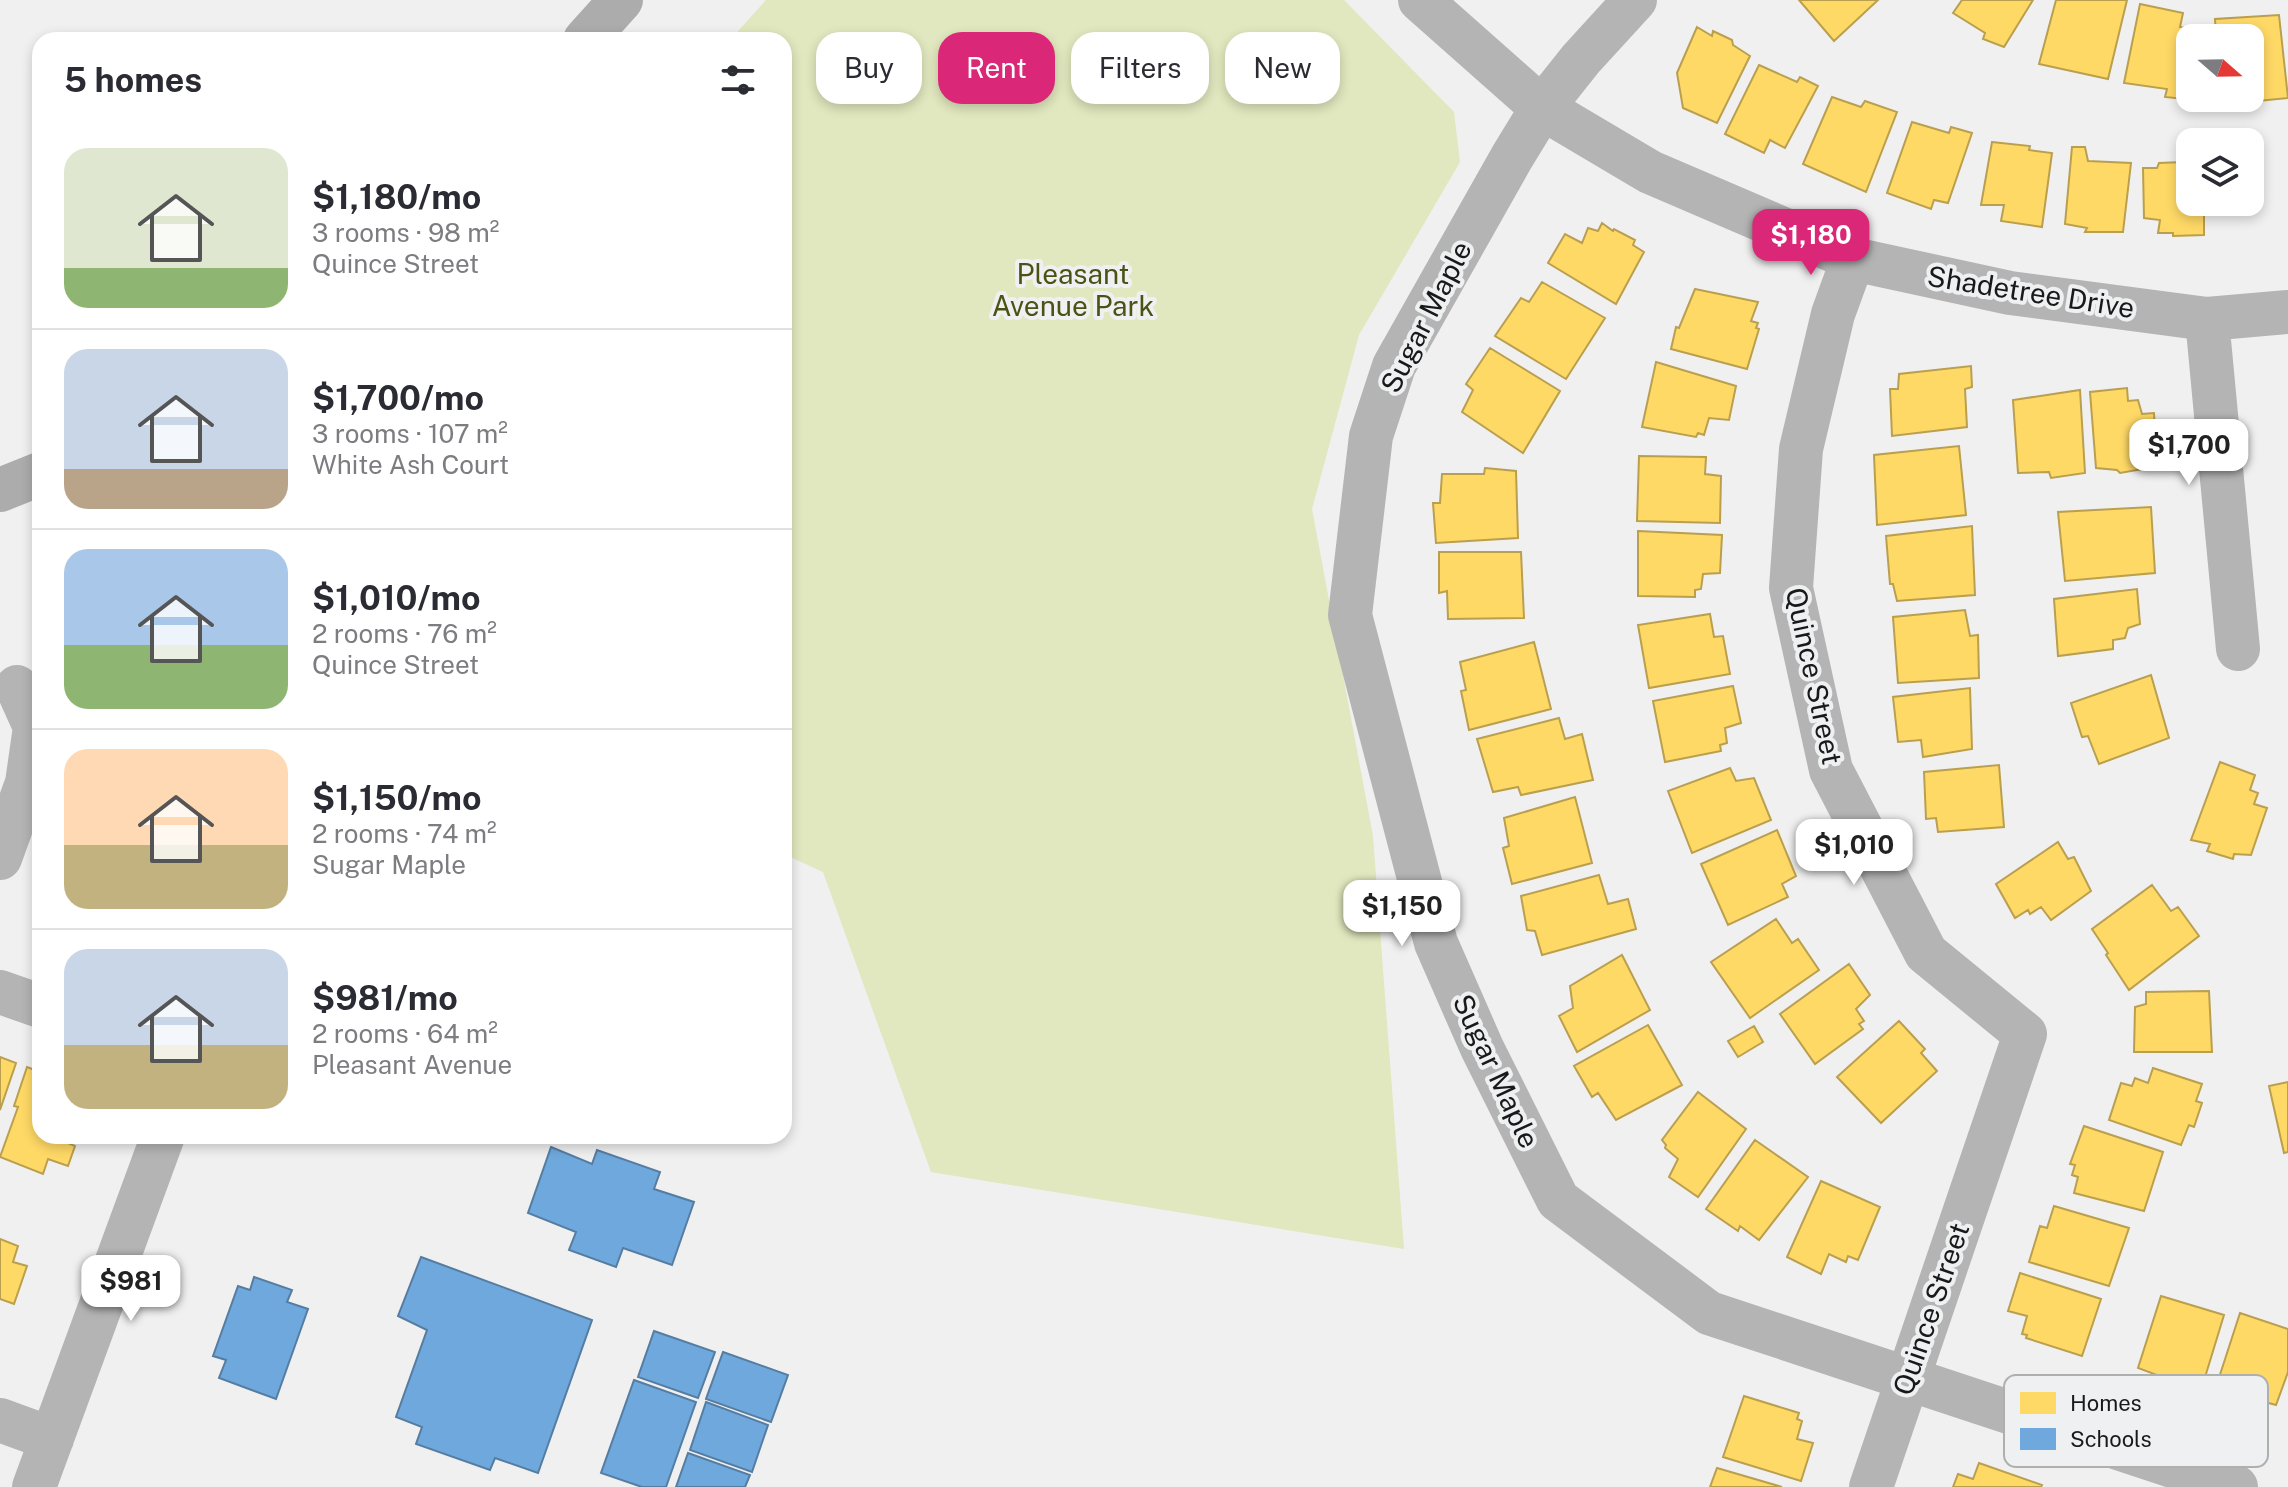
<!DOCTYPE html>
<html lang="en">
<head>
<meta charset="utf-8">
<style>
  body { margin:0; font-family:"Public Sans",sans-serif; background:#f7f7f7; color:#2b2b33; height:100vh; display:flex; flex-direction:column; font-size:30px; white-space:nowrap }
  * { box-sizing:border-box; margin:0 }
  p { font-size:26px; color:#7c7c81 }
  .icon { flex:none; width:44px; height:44px; fill:none; stroke:currentColor; stroke-width:2; stroke-linecap:round; stroke-linejoin:round }
  .map { position:relative; flex:1; overflow:hidden }
  .panel { position:absolute; left:32px; top:32px; width:760px; height:1112px; display:flex; flex-direction:column; background:#fff; border-radius:24px; box-shadow:0 4px 12px #0003 }
  .panel>* { flex:none }
  .top-card { position:absolute; left:816px; top:32px; width:760px; height:72px; display:flex; gap:16px }
  .needle { width:52px; rotate:110deg }
  .fabs { position:absolute; left:2176px; top:24px; display:grid; gap:16px }
  .fabs a { display:grid; place-items:center; width:88px; height:88px; border-radius:16px; background:#fff; box-shadow:0 4px 12px #0003; font-size:40px }
  .price { position:absolute; translate:-50% -68px; padding:0 18px; border-radius:16px; background:#fff; color:#222; font-size:26px; line-height:52px; filter:drop-shadow(0 2px 4px #0008) }
  .price::after { content:''; position:absolute; left:50%; top:48px; width:24px; height:18px; margin-left:-12px; background:inherit; clip-path:polygon(0 0,100% 0,50% 100%) }
  .price.selected { background:#db2777; color:#fff }
  ul { padding:0; list-style:none }
  li { display:flex; align-items:center; gap:24px; height:200px; padding:0 32px }
  li+li { border-top:2px solid #e1e1e2 }
  li span { display:grid; place-items:center; flex:none; width:224px; height:160px; border-radius:24px; color:#555 }
  li>.icon { margin-inline-start:auto }
  span .icon { width:96px; height:96px; fill:#fffc; stroke-width:1 }
  li b { font-size:34px }
  h2 { display:flex; justify-content:space-between; align-items:center; height:96px; padding:0 32px; font-size:34px }
  .chip { padding:0 28px; border-radius:24px; background:#fff; box-shadow:0 4px 12px #0003; font-size:28px; line-height:72px }
  .chip.selected { background:#db2777; color:#fff }
  .map>svg:first-child { display:block }
</style>
</head>
<body>
<div class="map">
<svg width="2288" height="1487" viewBox="0 0 2288 1487">
  <rect width="100%" height="100%" fill="#f0f0f0"/>
  <path fill="#e1e7be" d="M 766,0 L 1344,0 L 1454,112 L 1460,162 L 1359,335 L 1312,509 L 1373,836 L 1404,1249 L 931,1172 L 823,872 L 784,854 L 784,40 L 730,40 Z"/>
  <path fill="#ffd966" stroke="#ba9f4f" stroke-width="2" d="M 1799,0 L 1878,0 L 1834,41 Z
    M 1962,0 L 2033,0 L 2004,47 L 1983,39 L 1985,33 L 1953,13 Z
    M 2056,0 L 2127,0 L 2108,79 L 2039,64 Z
    M 2140,4 L 2183,13 L 2180,27 L 2196,30 L 2194,38 L 2190,38 L 2190,63 L 2184,99 L 2165,97 L 2167,89 L 2124,83 Z
    M 2279,15 L 2288,98 L 2248,102 L 2247,98 L 2250,98 L 2250,38 L 2216,38 L 2215,19 Z
    M 1697,27 L 1712,36 L 1713,31 L 1732,40 L 1733,45 L 1750,56 L 1717,123 L 1683,108 L 1677,73 Z
    M 1759,65 L 1797,82 L 1800,77 L 1818,86 L 1785,148 L 1770,140 L 1764,153 L 1725,134 Z
    M 1832,97 L 1861,107 L 1865,101 L 1897,112 L 1866,192 L 1803,164 Z
    M 1912,122 L 1949,133 L 1951,127 L 1972,133 L 1948,203 L 1934,200 L 1931,209 L 1887,193 Z
    M 1992,142 L 2030,146 L 2029,150 L 2052,153 L 2042,227 L 2001,221 L 2004,205 L 1981,205 Z
    M 2072,147 L 2085,147 L 2088,161 L 2131,163 L 2123,232 L 2085,232 L 2087,228 L 2065,224 Z
    M 2183,162 L 2183,168 L 2190,167 L 2190,202 L 2204,202 L 2204,235 L 2173,236 L 2173,233 L 2158,233 L 2160,220 L 2144,218 L 2143,168 L 2157,168 L 2159,163 Z
    M 1602,223 L 1613,231 L 1614,229 L 1635,240 L 1633,245 L 1644,252 L 1616,304 L 1548,263 L 1565,234 L 1582,243 L 1588,228 L 1598,231 Z
    M 1542,282 L 1605,318 L 1566,379 L 1495,336 L 1521,298 L 1529,302 Z
    M 1695,289 L 1758,302 L 1751,321 L 1758,323 L 1756,328 L 1759,329 L 1747,369 L 1671,349 L 1676,327 L 1679,328 Z
    M 1490,348 L 1560,391 L 1523,453 L 1462,412 L 1473,390 L 1466,384 Z
    M 1656,362 L 1736,386 L 1729,420 L 1709,418 L 1704,435 L 1698,433 L 1696,437 L 1642,427 Z
    M 1971,366 L 1972,387 L 1965,389 L 1967,427 L 1892,436 L 1890,389 L 1898,389 L 1899,374 Z
    M 2127,388 L 2128,401 L 2138,400 L 2142,414 L 2154,413 L 2157,463 L 2143,464 L 2143,469 L 2120,473 L 2117,470 L 2096,468 L 2090,392 Z
    M 2080,390 L 2085,473 L 2051,478 L 2049,472 L 2018,473 L 2013,400 Z
    M 1959,446 L 1966,515 L 1877,525 L 1874,455 Z
    M 1639,456 L 1706,457 L 1705,474 L 1721,476 L 1720,523 L 1637,521 Z
    M 1485,468 L 1516,471 L 1518,538 L 1436,543 L 1433,503 L 1440,503 L 1442,474 L 1484,474 Z
    M 2151,507 L 2155,573 L 2065,581 L 2058,512 Z
    M 1972,526 L 1975,595 L 1897,601 L 1893,584 L 1890,584 L 1886,536 Z
    M 1638,531 L 1722,535 L 1720,573 L 1703,574 L 1701,589 L 1695,590 L 1695,597 L 1638,596 Z
    M 1439,552 L 1521,552 L 1524,618 L 1448,619 L 1447,591 L 1439,593 Z
    M 2137,589 L 2140,624 L 2128,628 L 2125,638 L 2113,640 L 2113,649 L 2058,656 L 2054,599 Z
    M 1965,610 L 1970,636 L 1978,635 L 1979,678 L 1898,683 L 1893,617 Z
    M 1710,614 L 1714,637 L 1723,636 L 1730,674 L 1649,688 L 1638,625 Z
    M 1534,642 L 1551,709 L 1469,730 L 1461,691 L 1466,690 L 1460,662 Z
    M 2151,675 L 2169,738 L 2099,764 L 2088,736 L 2082,737 L 2071,703 Z
    M 1733,686 L 1741,723 L 1725,728 L 1727,743 L 1720,745 L 1721,751 L 1665,762 L 1653,701 Z
    M 1970,688 L 1972,749 L 1923,757 L 1921,740 L 1898,742 L 1893,697 Z
    M 1559,718 L 1565,739 L 1582,734 L 1593,780 L 1521,795 L 1518,787 L 1493,792 L 1477,739 Z
    M 2220,762 L 2255,775 L 2250,790 L 2258,793 L 2254,804 L 2267,808 L 2251,855 L 2234,854 L 2233,859 L 2207,851 L 2210,844 L 2191,840 Z
    M 1999,765 L 2004,827 L 1938,832 L 1936,818 L 1926,819 L 1924,772 Z
    M 1730,768 L 1736,781 L 1754,778 L 1771,820 L 1692,853 L 1668,791 Z
    M 1575,797 L 1592,863 L 1512,884 L 1503,848 L 1509,846 L 1504,818 Z
    M 1777,830 L 1796,876 L 1782,884 L 1788,897 L 1728,925 L 1701,864 Z
    M 2058,842 L 2068,859 L 2074,857 L 2091,891 L 2051,920 L 2041,907 L 2030,914 L 2028,910 L 2015,918 L 1996,884 Z
    M 1599,875 L 1608,904 L 1628,899 L 1636,929 L 1542,955 L 1535,931 L 1527,930 L 1521,896 Z
    M 2152,885 L 2171,911 L 2178,907 L 2199,936 L 2129,990 L 2106,955 L 2108,953 L 2092,929 Z
    M 1776,919 L 1792,943 L 1798,939 L 1819,970 L 1750,1018 L 1711,962 Z
    M 1622,955 L 1650,1010 L 1577,1052 L 1559,1016 L 1573,1008 L 1570,986 Z
    M 1849,964 L 1870,995 L 1856,1009 L 1864,1021 L 1859,1024 L 1863,1029 L 1815,1064 L 1780,1014 Z
    M 2209,991 L 2212,1052 L 2134,1052 L 2135,1007 L 2146,1004 L 2146,992 Z
    M 1899,1021 L 1925,1049 L 1921,1053 L 1937,1071 L 1881,1123 L 1837,1077 Z
    M 1648,1025 L 1682,1085 L 1616,1120 L 1598,1093 L 1592,1097 L 1574,1066 Z
    M 1754,1026 L 1763,1042 L 1738,1057 L 1728,1041 Z
    M 0,1057 L 16,1063 L 0,1110 Z
    M 27,1067 L 40,1072 L 40,1136 L 71,1136 L 68,1143 L 75,1146 L 68,1166 L 48,1159 L 43,1174 L 0,1157 L 18,1107 L 14,1106 Z
    M 2153,1068 L 2202,1084 L 2196,1101 L 2202,1103 L 2194,1127 L 2189,1125 L 2181,1145 L 2109,1120 L 2121,1083 L 2132,1086 L 2135,1078 L 2148,1083 Z
    M 2288,1082 L 2288,1152 L 2284,1153 L 2269,1086 Z
    M 1698,1092 L 1746,1129 L 1698,1197 L 1669,1177 L 1678,1159 L 1665,1148 L 1666,1145 L 1662,1140 Z
    M 2084,1126 L 2163,1152 L 2144,1211 L 2074,1193 L 2078,1177 L 2072,1175 L 2075,1165 L 2070,1164 Z
    M 1755,1140 L 1808,1177 L 1759,1240 L 1740,1226 L 1738,1231 L 1706,1209 Z
    M 1821,1181 L 1880,1207 L 1858,1260 L 1848,1256 L 1846,1262 L 1829,1254 L 1821,1274 L 1787,1257 Z
    M 2054,1206 L 2129,1228 L 2109,1286 L 2029,1262 L 2040,1226 L 2047,1228 Z
    M 0,1239 L 18,1246 L 13,1262 L 27,1266 L 14,1304 L 0,1299 Z
    M 2020,1273 L 2101,1299 L 2082,1356 L 2026,1338 L 2027,1335 L 2022,1334 L 2027,1316 L 2008,1311 Z
    M 2161,1296 L 2224,1315 L 2199,1397 L 2163,1383 L 2165,1378 L 2138,1368 Z
    M 2240,1313 L 2288,1329 L 2288,1372 L 2276,1405 L 2250,1398 L 2249,1401 L 2215,1390 Z
    M 1744,1396 L 1799,1413 L 1797,1419 L 1802,1421 L 1797,1439 L 1813,1443 L 1801,1481 L 1723,1457 Z
    M 1979,1463 L 2042,1485 L 2041,1487 L 1953,1487 L 1958,1474 L 1973,1479 Z
    M 1717,1468 L 1782,1487 L 1710,1487 Z"/>
  <path fill="#6fa8dc" stroke="#557da2" stroke-width="2" d="M 551,1147 L 592,1164 L 597,1150 L 660,1172 L 654,1189 L 694,1202 L 672,1265 L 623,1248 L 616,1267 L 569,1250 L 576,1232 L 528,1213 Z
    M 421,1257 L 592,1320 L 538,1473 L 495,1458 L 490,1470 L 416,1444 L 422,1427 L 396,1417 L 427,1330 L 398,1316 Z
    M 254,1277 L 292,1290 L 287,1302 L 308,1309 L 276,1399 L 219,1378 L 226,1360 L 213,1356 L 238,1286 L 250,1290 Z
    M 654,1331 L 715,1352 L 698,1398 L 638,1377 Z
    M 723,1352 L 788,1375 L 771,1422 L 706,1399 Z
    M 634,1380 L 696,1402 L 666,1487 L 642,1487 L 601,1473 Z
    M 706,1402 L 768,1425 L 752,1472 L 690,1450 Z
    M 688,1453 L 750,1475 L 745,1487 L 676,1487 Z"/>
  <g fill="none" stroke-linecap="round" stroke-linejoin="round">
    <path stroke="#b4b4b4" stroke-width="44" d="M 1420,0 L 1542,108 L 1650,172 L 1853,259 L 2010,293 L 2207,319 L 2288,312
      M 1635,0 L 1581,59 L 1542,108 L 1512,157 L 1394,366 L 1371,436 L 1350,615 L 1436,943 L 1482,1048 L 1558,1200 L 1709,1313 L 2236,1487
      M 1853,259 L 1833,314 L 1801,449 L 1791,588 L 1831,770 L 1926,953 L 2025,1034 L 1871,1487
      M 2207,319 L 2238,649
      M 0,858 L 27,783 L 35,727 L 17,687
      M 0,992 L 40,1006
      M 0,1420 L 52,1439
      M 34,1487 L 163,1136"/>
    <path stroke="#adacac" stroke-width="44" d="M 585,40 L 621,0
      M 0,490 L 40,474"/>
  </g>
  <g text-anchor="middle" stroke-width="8" stroke-linejoin="round" paint-order="stroke">
    <g font-size="28" fill="#4c5213" stroke="#eff0f1">
      <text x="1073" y="284">Pleasant<tspan x="1073" dy="32">Avenue Park</tspan></text>
    </g>
    <g font-size="28" fill="#181919" stroke="#eff0f1">
      <text transform="translate(2031 292) rotate(9)" y="10">Shadetree Drive</text>
      <text transform="translate(1426 317) rotate(-63)" y="10">Sugar Maple</text>
      <text transform="translate(1814 676) rotate(78)" y="10">Quince Street</text>
      <text transform="translate(1496 1071) rotate(65)" y="10">Sugar Maple</text>
      <text transform="translate(1931 1309) rotate(-71)" y="10">Quince Street</text>
    </g>
  </g>
  <rect x="2004" y="1375" width="264" height="92" rx="12" fill="#eff0f1" stroke="#aeb0b0" stroke-width="2"/>
  <rect x="2020" y="1392" width="36" height="22" fill="#ffd966"/>
  <rect x="2020" y="1428" width="36" height="22" fill="#6fa8dc"/>
  <g font-size="22" fill="#181919">
    <text x="2070" y="1411">Homes</text>
    <text x="2070" y="1447">Schools</text>
  </g>
</svg>
<div class="fabs">
<a><svg class="needle" viewBox="-14 -14 28 28"><path d="M0-13l5 13h-10z" fill="#e53935"/><path d="M0 13l5-13h-10z" fill="#7c7c81"/></svg></a>
<a><svg class="icon" aria-label="layers" viewBox="0 0 24 24"><path d="M12 4l9 5-9 5-9-5zM3 14l9 5 9-5"/></svg></a>
</div>
<b class="price selected" style="left:1811px;top:277px">$1,180</b>
<b class="price" style="left:2189px;top:487px">$1,700</b>
<b class="price" style="left:1854px;top:887px">$1,010</b>
<b class="price" style="left:1402px;top:948px">$1,150</b>
<b class="price" style="left:131px;top:1323px">$981</b>
<div class="top-card">
<a class="chip">Buy</a>
<a class="chip selected">Rent</a>
<a class="chip">Filters</a>
<a class="chip">New</a>
</div>
<section class="panel">
<h2>5 homes<svg class="icon" aria-label="filters" viewBox="0 0 24 24"><path d="M4 7h16M4 17h16"/><circle cx="9" cy="7" r="2"/><circle cx="15" cy="17" r="2"/></svg></h2>
<ul>
<li><span style="background:linear-gradient(#dfe7d0 75%,#8fb573 0)"><svg class="icon" aria-label="home" viewBox="0 0 24 24"><path d="M3 11l9-7 9 7M6 9v11h12V9"/></svg></span><div><b>$1,180/mo</b><p>3 rooms · 98 m²</p><p>Quince Street</p></div></li>
<li><span style="background:linear-gradient(#c9d6e8 75%,#b9a48a 0)"><svg class="icon" aria-label="home" viewBox="0 0 24 24"><path d="M3 11l9-7 9 7M6 9v11h12V9"/></svg></span><div><b>$1,700/mo</b><p>3 rooms · 107 m²</p><p>White Ash Court</p></div></li>
<li><span style="background:linear-gradient(#a9c7e8 60%,#8fb573 0)"><svg class="icon" aria-label="home" viewBox="0 0 24 24"><path d="M3 11l9-7 9 7M6 9v11h12V9"/></svg></span><div><b>$1,010/mo</b><p>2 rooms · 76 m²</p><p>Quince Street</p></div></li>
<li><span style="background:linear-gradient(#ffd9b3 60%,#c2b280 0)"><svg class="icon" aria-label="home" viewBox="0 0 24 24"><path d="M3 11l9-7 9 7M6 9v11h12V9"/></svg></span><div><b>$1,150/mo</b><p>2 rooms · 74 m²</p><p>Sugar Maple</p></div></li>
<li><span style="background:linear-gradient(#c9d6e8 60%,#c2b280 0)"><svg class="icon" aria-label="home" viewBox="0 0 24 24"><path d="M3 11l9-7 9 7M6 9v11h12V9"/></svg></span><div><b>$981/mo</b><p>2 rooms · 64 m²</p><p>Pleasant Avenue</p></div></li>
</ul>
</section>
</div>
</body>
</html>
